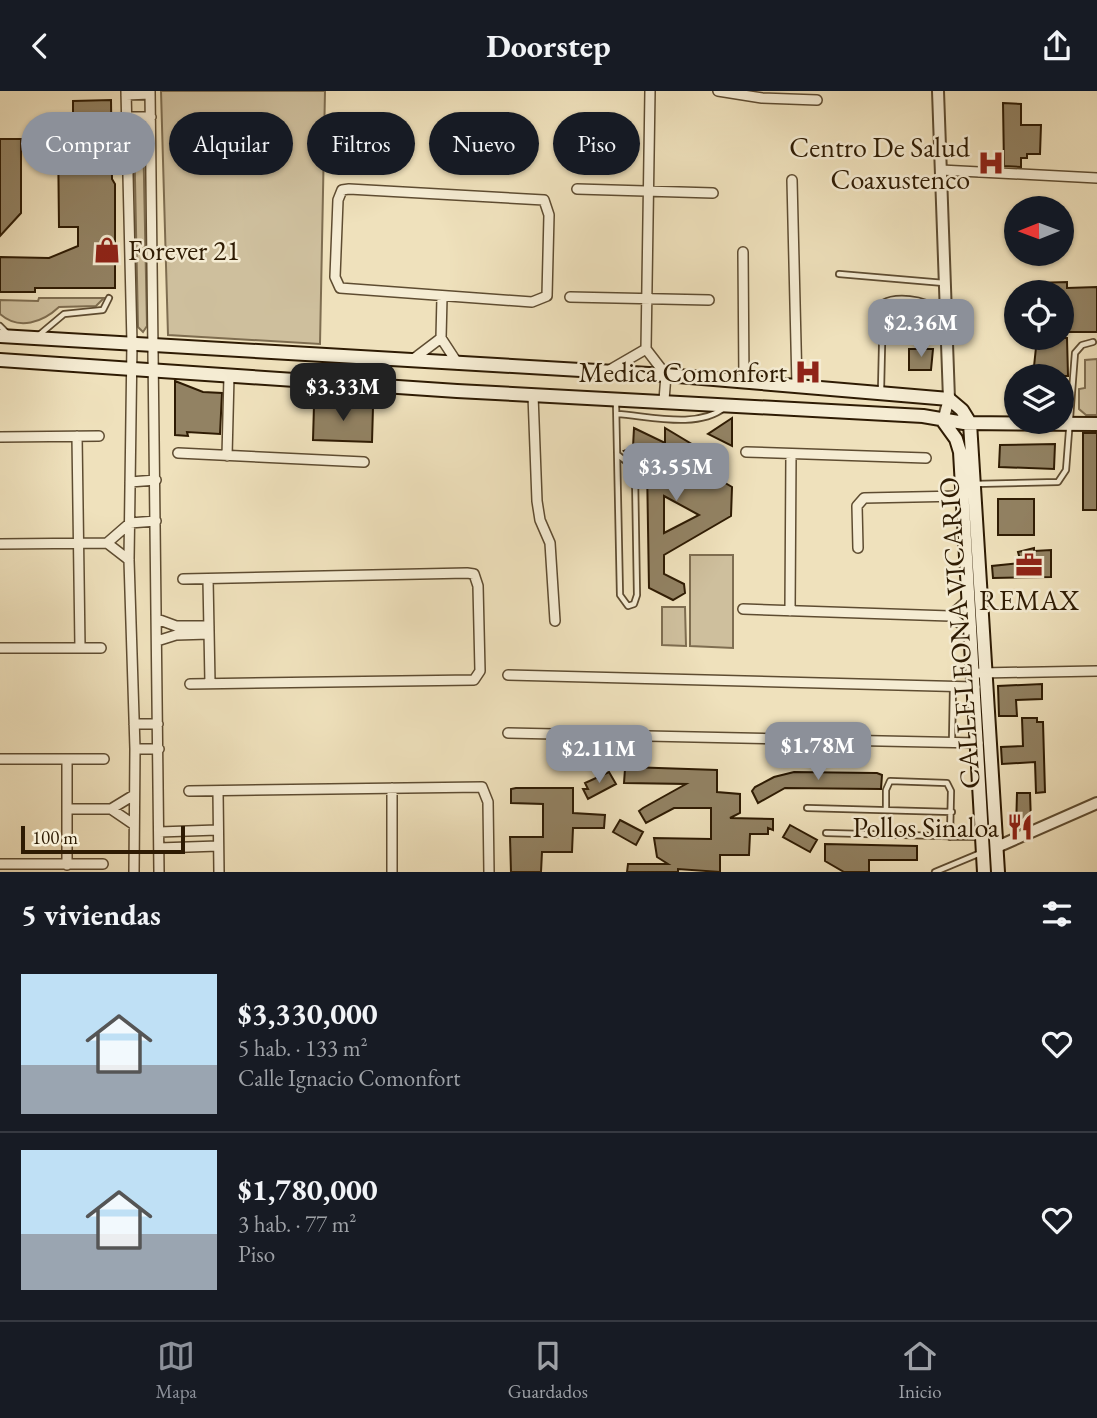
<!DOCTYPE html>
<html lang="es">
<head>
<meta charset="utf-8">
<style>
  body { margin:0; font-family:"EB Garamond",serif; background:#20242c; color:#f1f3f6; height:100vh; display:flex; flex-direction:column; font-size:26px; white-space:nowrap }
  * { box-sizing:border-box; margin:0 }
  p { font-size:23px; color:#9ea1a6 }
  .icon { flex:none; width:38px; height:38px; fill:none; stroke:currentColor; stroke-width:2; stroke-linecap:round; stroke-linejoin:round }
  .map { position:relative; height:781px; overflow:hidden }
  .side { display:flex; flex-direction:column; background:#171b24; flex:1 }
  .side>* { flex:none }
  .hud { position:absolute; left:21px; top:21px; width:700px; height:63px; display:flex; gap:14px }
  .needle { width:46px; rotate:269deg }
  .tools { position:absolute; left:1004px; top:105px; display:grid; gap:14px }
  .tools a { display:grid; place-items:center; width:70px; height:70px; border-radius:50%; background:#171b24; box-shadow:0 2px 5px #0004; font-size:35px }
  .scale { position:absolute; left:21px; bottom:18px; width:164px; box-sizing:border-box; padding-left:7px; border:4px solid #2e1b03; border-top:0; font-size:19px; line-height:24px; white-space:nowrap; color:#2e1b03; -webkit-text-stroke:5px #f5ecd3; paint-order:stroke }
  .price { position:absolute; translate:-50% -60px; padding:0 16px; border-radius:14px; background:#8c9099; color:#fff; font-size:23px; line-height:46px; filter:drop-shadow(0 2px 4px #0008) }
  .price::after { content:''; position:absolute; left:50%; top:42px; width:21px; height:16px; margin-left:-10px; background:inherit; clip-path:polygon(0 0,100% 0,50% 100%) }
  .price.on { background:#222; color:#fff }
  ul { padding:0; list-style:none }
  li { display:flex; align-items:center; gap:21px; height:175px; padding:0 21px }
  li+li { border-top:2px solid #363941 }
  li span { display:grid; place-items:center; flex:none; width:196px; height:140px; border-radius:0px; color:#555 }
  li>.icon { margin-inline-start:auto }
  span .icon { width:84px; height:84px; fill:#fffc; stroke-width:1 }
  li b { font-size:30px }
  h2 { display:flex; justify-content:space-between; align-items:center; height:84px; padding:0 21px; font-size:30px }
  .chip { padding:0 24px; border-radius:32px; background:#171b24; box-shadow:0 2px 5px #0004; font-size:24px; line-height:63px }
  .chip.on { background:#8c9099; color:#fff }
  header { display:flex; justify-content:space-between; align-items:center; height:91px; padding:0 21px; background:#171b24; font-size:32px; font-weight:700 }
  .tab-bar { display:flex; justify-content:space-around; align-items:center; height:98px; border-top:2px solid #363941; background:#171b24; font-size:19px; color:#9ea1a6 }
  .tab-bar a { display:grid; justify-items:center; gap:4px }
  .tab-bar .on { color:#8c9099 }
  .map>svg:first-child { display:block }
</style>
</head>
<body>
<header><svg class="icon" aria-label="back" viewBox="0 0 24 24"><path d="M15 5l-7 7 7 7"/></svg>Doorstep<svg class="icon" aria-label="share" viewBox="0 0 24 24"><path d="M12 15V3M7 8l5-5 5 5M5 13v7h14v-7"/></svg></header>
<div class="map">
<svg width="1097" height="781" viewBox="0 0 1097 781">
  <rect width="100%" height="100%" fill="#efe1bc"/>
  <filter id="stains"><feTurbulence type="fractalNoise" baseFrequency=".00286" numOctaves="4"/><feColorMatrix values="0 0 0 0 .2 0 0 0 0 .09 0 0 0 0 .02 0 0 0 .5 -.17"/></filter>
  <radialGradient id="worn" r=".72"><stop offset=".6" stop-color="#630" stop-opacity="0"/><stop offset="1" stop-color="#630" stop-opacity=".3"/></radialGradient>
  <path fill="#cebf9d" stroke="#7e6d50" stroke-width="2" d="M 161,0 L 325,0 L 320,253 L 168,244 Z
    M 139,35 L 143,39 L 147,235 L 143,241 L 138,236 L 134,40 Z
    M 39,207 L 104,207 L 96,215 L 59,216 C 43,231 19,240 0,223 L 0,209 L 38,210 Z
    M 1097,268 L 1097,324 L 1086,324 L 1079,318 L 1079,298 L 1085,297 L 1085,269 Z
    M 690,464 L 733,464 L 733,557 L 690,555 Z
    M 662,516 L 685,516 L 686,555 L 662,554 Z"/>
  <path fill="#928263" stroke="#2e1b03" stroke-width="2" fill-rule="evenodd" d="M 111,9 L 112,88 L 115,93 L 115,197 L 35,197 L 35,201 L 0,201 L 0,166 L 49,167 L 78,155 L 78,136 L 59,136 L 58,45 L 73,45 L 73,10 Z
    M 1003,12 L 1021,13 L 1021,34 L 1041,34 L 1040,63 L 1027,63 L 1027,67 L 1021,67 L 1021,76 L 1004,75 Z
    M 0,48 L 21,48 L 21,122 L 0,145 Z
    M 1067,191 L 1067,197 L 1097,196 L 1097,241 L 1062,241 L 1062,201 L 1033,201 L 1033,192 Z
    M 1037,247 L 1067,247 L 1068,285 L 1033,285 Z
    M 909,258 L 933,258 L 931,279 L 909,279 Z
    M 175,290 L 203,301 L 222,302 L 220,343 L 187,341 L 188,345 L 175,344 Z
    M 319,309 L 328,309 L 328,314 L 373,316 L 372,351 L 313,349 L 314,314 L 319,314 Z
    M 732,327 L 732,355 L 708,343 Z
    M 634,337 L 665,352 L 665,337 L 690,352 L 674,362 L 732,396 L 731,425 L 664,464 L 664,483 L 684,493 L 685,502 L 673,509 L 649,497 L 647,375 L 624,360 L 633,356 ZM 664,405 L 699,424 L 664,442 Z
    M 1083,342 L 1097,342 L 1097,419 L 1083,419 Z
    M 1055,353 L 1054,378 L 999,376 L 1000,354 Z
    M 998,408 L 1034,408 L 1034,444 L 998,444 Z
    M 1034,457 L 1034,460 L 1051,459 L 1051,486 L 993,487 L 992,475 L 1021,472 L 1018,461 Z
    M 1042,593 L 1042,608 L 1016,609 L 1017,625 L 999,625 L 998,595 Z
    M 1022,627 L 1037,627 L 1037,631 L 1043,631 L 1045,701 L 1036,702 L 1035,671 L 1002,673 L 1001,656 L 1023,655 Z
    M 629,676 L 717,679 L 717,701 L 740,703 L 740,722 L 730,727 L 773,728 L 773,739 L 768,737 L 768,743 L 750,743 L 749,764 L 720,764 L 720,781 L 678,778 L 678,781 L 627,781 L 628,773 L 668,773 L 657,766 L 654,747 L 711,748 L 711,717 L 674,717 L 646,732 L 639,720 L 643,717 L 686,693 L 624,692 L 625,678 Z
    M 609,681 L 616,693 L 588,708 L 583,698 L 588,698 L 585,692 Z
    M 794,681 L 877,682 L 882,684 L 881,698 L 785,697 L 758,712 L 752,700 L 755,696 L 774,686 Z
    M 516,697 L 573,697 L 573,722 L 605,724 L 604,737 L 573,737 L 572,761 L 542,761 L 541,781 L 511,781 L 510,746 L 543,746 L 543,713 L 511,712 L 511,698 Z
    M 1017,702 L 1030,702 L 1031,731 L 1016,739 Z
    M 620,729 L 643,741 L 636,754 L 613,741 Z
    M 790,734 L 817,749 L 810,761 L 783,746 Z
    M 825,753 L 917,755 L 917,769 L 869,769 L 869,781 L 844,781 L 825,770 Z"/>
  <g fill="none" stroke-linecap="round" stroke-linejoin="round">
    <g stroke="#5e4c31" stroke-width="8">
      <path id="service" d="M 839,183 L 944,192
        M 0,235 L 7,242
        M 39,244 L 64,223 L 103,219 L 109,207
        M 881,299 L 883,212 C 895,205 925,207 934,218 L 934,231 L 930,238 L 881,238
        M 616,312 L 620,504 L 628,515 L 634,513 L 637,504 L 635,384 L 632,375 L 618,364
        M 617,323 C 649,325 697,338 724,317
        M 974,393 L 1058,391 L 1066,379 L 1075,262 L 1082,254 L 1093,251
        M 952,650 L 953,596
        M 807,717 L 952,721
        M 886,719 L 886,699 L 890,690 L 947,692 L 951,700 L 950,746
        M 826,742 L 979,746
        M 935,781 L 983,761"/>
    </g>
    <g stroke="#5e4c31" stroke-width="12">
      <path id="minor" d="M 126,0 L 132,252 L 129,469 L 135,658 L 134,781
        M 150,0 L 159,781
        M 650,0 L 646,258 L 666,284 L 664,309
        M 718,0 L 762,7 L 817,9
        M 126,4 L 150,3
        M 126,26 L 151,26
        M 941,79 L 1097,87
        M 792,89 L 797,294
        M 349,98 L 544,109 L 549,124 L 547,205 L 532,211 L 340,197 L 335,186 L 338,109 L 342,99 Z
        M 577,98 L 713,102
        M 743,161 L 744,290
        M 442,206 L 441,247 L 458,273
        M 570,206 L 709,209
        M 412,269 L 441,247
        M 608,280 L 646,258
        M 533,304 L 537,410 L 540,429 L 550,452 L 555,530
        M 77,345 L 80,556
        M 0,346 L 99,345
        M 746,361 L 926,367
        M 178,362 L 364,371
        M 227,365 L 229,285
        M 130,391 L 156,389
        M 107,452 L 130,432 L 156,430
        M 0,453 L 107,452 L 129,469
        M 858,457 L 857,415 L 864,407 L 962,405
        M 183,488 L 467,482 L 474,483 L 478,495 L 480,580 L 474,589 L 190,593
        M 208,488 L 210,592
        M 743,518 L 950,525 L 970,540
        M 790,520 L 791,363
        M 950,525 L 969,508
        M 157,528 L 176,535 L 209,535
        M 157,550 L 176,544 L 209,543
        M 0,557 L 101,557
        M 980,582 L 1097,580
        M 508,584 L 975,596
        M 134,633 L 158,633
        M 508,642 L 978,652
        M 135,658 L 159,658
        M 0,668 L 104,668
        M 67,668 L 67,774
        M 392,697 L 392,781
        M 189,700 L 482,696 L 488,711 L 489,781
        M 218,701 L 219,781
        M 68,718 L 111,718 L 133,733
        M 111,718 L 134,704
        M 159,741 L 217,739
        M 159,757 L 218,755
        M 0,773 L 103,773"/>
    </g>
    <g stroke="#5e4c31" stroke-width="14">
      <path id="tertiary" d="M 938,0 L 949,308 L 943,330
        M 997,756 L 1097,712"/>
    </g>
    <g stroke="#2e1b03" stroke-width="16">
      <path id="secondary" d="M 0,245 L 666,284 L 949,308 L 962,319 L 970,332 L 998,781
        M 0,269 L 457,300 L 923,325 L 964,332 L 1097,333
        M 943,330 L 956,348 L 960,361 L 984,781"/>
    </g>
    <use href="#service" stroke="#f5ecd3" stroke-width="4.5"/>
    <use href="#minor" stroke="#f5ecd3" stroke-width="9"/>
    <use href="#tertiary" stroke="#f5ecd3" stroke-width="10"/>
    <use href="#secondary" stroke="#f5ecd3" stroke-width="12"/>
  </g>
  <defs>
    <g id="hospital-bare" transform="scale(2.1)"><path d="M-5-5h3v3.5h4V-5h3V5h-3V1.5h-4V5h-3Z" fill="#8f2418" stroke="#f5ecd3" stroke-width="2.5" paint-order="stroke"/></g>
    <g id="shop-bare" transform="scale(2.1)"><path d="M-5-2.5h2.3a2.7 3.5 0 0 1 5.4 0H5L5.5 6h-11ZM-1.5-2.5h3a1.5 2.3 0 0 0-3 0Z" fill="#8f2418" stroke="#f5ecd3" stroke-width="2.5" paint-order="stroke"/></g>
    <g id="office-bare" transform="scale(2.1)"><path d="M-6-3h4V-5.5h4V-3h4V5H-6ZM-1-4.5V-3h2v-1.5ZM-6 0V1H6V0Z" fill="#8f2418" stroke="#f5ecd3" stroke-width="2.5" paint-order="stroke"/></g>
    <g id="restaurant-bare" transform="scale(2.1)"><path d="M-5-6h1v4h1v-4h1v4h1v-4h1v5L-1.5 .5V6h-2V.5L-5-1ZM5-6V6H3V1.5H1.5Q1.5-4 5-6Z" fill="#8f2418" stroke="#f5ecd3" stroke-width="2.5" paint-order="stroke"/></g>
  </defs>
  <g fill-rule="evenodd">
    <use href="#hospital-bare" x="991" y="72"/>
    <use href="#shop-bare" x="107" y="159"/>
    <use href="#hospital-bare" x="808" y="281"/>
    <use href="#office-bare" x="1029" y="474"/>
    <use href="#restaurant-bare" x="1020" y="736"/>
  </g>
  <g text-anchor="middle" stroke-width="5" stroke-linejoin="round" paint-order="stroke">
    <g font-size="28" fill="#2e1b03" stroke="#f5ecd3" text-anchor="end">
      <text x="970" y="66">Centro De Salud<tspan x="970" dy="32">Coaxustenco</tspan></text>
      <text x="128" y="169" text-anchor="start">Forever 21</text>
      <text x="787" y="291">Medica Comonfort</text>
      <text x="1029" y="519" text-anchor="middle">REMAX</text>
      <text x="999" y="746">Pollos Sinaloa</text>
    </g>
    <g font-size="28" fill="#2e1b03" stroke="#f5ecd3">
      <text transform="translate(959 542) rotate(-94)" y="10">CALLE LEONA VICARIO</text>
    </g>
  </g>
  <rect width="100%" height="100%" filter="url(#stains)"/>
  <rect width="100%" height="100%" fill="url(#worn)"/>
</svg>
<div class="tools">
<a><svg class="needle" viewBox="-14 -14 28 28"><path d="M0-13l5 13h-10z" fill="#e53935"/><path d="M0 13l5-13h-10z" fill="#9ea1a6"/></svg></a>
<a><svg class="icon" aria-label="locate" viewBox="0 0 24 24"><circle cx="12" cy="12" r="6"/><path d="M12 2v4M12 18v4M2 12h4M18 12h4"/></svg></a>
<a><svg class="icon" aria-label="layers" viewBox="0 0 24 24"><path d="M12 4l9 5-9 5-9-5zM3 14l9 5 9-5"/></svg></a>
</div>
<div class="scale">100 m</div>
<b class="price" style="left:921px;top:268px">$2.36M</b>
<b class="price on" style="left:343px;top:332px">$3.33M</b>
<b class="price" style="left:676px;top:412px">$3.55M</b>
<b class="price" style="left:818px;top:691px">$1.78M</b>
<b class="price" style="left:599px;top:694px">$2.11M</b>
<div class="hud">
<a class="chip on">Comprar</a>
<a class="chip">Alquilar</a>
<a class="chip">Filtros</a>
<a class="chip">Nuevo</a>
<a class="chip">Piso</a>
</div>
</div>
<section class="side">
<h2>5 viviendas<svg class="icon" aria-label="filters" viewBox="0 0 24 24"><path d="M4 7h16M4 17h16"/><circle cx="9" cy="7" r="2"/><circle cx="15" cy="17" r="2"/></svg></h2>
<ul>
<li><span style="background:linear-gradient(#bfe0f5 65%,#9aa5b1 0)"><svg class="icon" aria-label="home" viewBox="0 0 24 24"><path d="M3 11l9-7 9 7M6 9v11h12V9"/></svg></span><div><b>$3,330,000</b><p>5 hab. · 133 m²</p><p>Calle Ignacio Comonfort</p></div><svg class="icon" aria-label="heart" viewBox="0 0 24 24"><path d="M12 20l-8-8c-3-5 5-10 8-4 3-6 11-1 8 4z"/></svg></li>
<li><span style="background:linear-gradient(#bfe0f5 60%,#9aa5b1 0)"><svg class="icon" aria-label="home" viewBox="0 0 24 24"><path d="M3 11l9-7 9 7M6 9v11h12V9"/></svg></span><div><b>$1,780,000</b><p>3 hab. · 77 m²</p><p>Piso</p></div><svg class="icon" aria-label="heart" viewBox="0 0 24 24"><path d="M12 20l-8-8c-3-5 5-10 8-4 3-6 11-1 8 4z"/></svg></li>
</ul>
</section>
<nav class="tab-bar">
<a class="on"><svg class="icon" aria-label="map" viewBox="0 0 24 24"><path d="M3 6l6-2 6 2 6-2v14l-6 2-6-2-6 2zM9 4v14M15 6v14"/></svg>Mapa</a>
<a><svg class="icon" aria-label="saved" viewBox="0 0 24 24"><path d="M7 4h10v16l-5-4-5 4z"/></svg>Guardados</a>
<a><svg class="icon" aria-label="home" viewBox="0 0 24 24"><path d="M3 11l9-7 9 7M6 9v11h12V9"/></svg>Inicio</a>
</nav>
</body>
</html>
